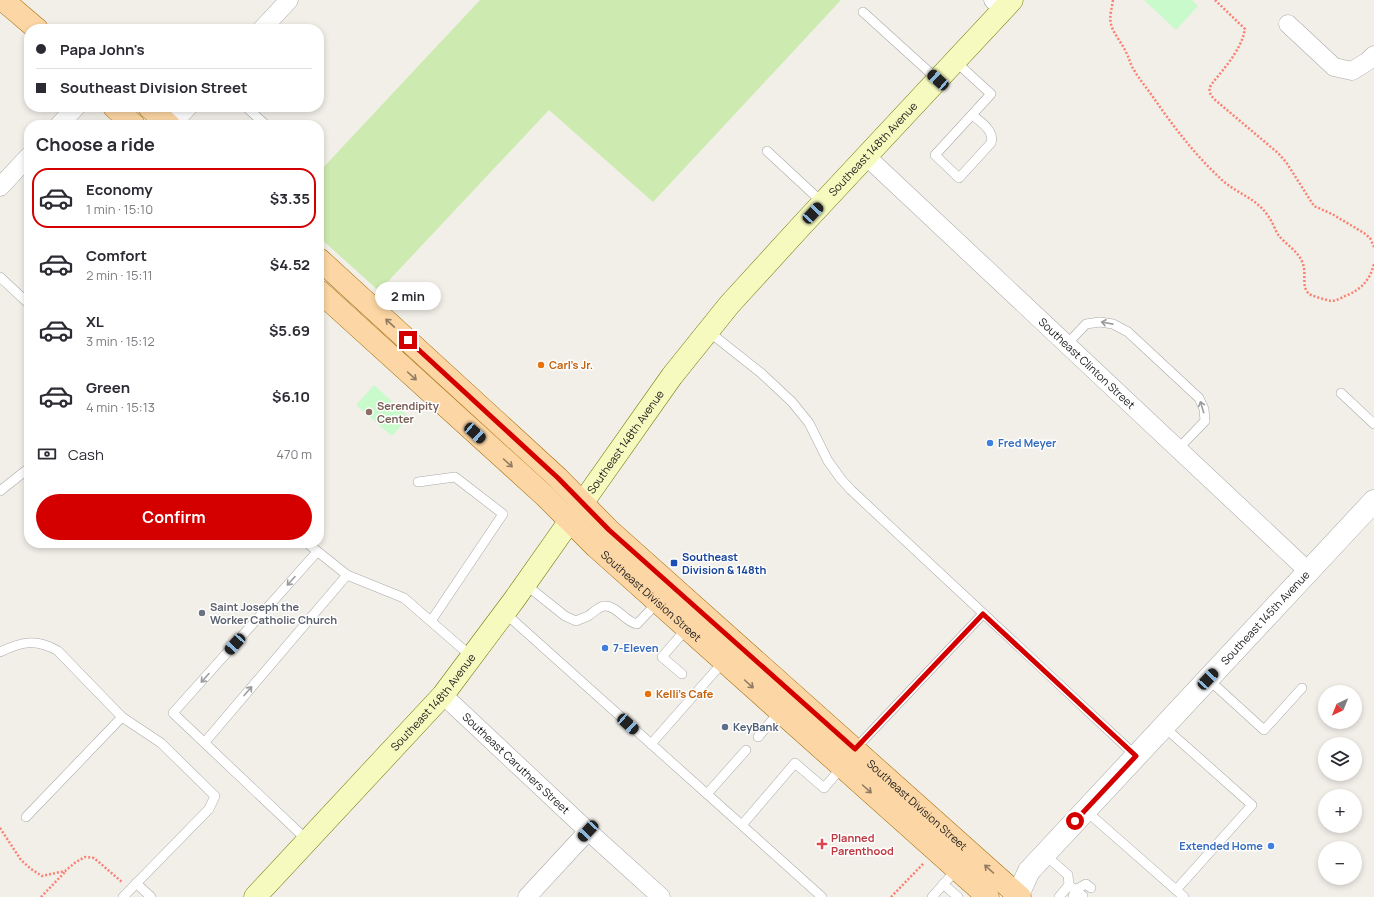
<!DOCTYPE html>
<html lang="en">
<head>
<meta charset="utf-8">
<style>
  :root { --surface:#fff; --page:#f7f7f7; --text:#2b2b33; --muted:#7c7c81; --line:#e1e1e2; --accent:#d40000 }
  body { margin:0; font-family:Manrope,sans-serif; background:var(--page); color:var(--text); height:100vh; display:flex; flex-direction:column; font-size:15px; white-space:nowrap }
  * { box-sizing:border-box; margin:0 }
  p { font-size:13px; color:var(--muted) }
  .icon { flex:none; width:22px; height:22px; fill:none; stroke:currentColor; stroke-width:2; stroke-linecap:round; stroke-linejoin:round }
  .map { position:relative; flex:1; overflow:hidden }
  .details { position:absolute; left:24px; top:120px; width:300px; height:428px; display:flex; flex-direction:column; background:var(--surface); border-radius:16px; box-shadow:0 2px 6px #0003 }
  .details>* { flex:none }
  .banner { position:absolute; left:24px; top:24px; width:300px; height:88px; border-radius:16px; box-shadow:0 2px 6px #0003; display:grid; align-content:center; height:88px; padding:0 12px; background:var(--surface) }
  .needle { width:26px; rotate:223deg }
  .tools { position:absolute; left:1318px; top:685px; display:grid; gap:8px }
  .tools a { display:grid; place-items:center; width:44px; height:44px; border-radius:50%; background:var(--surface); box-shadow:0 2px 6px #0003; font-size:20px }
  .end { position:absolute; width:18px; height:18px; margin:-9px; border:5px solid #d40000; background:#fff; box-shadow:0 0 0 2px #fff }
  .from { border-radius:50% }
  .bubble { position:absolute; height:28px; border-radius:14px; background:var(--surface); box-shadow:0 2px 6px #0003; font-size:13px; font-weight:700; line-height:28px; text-align:center }
  .car { position:absolute; width:12px; height:24px; margin:-12px -6px; border-radius:5px; box-shadow:0 0 3px 1px #0007; background:linear-gradient(#222 24%,#8ab4d8 0 40%,#222 0 76%,#8ab4d8 0 86%,#222 0) }
  .banner b { display:flex; align-items:center; gap:14px; height:38px; font-size:15px }
  .banner b+b { border-top:1px solid var(--line) }
  .banner i { width:10px; height:10px; background:var(--text) }
  ul { padding:0; list-style:none }
  li { display:flex; align-items:center; gap:12px; height:60px; margin:0 8px 6px; padding:0 4px; border:2px solid transparent; border-radius:16px }
  li div { flex:1 }
  li b { display:block; font-size:15px }
  li em { font-style:normal; font-weight:700 }
  li.on { border-color:var(--accent) }
  li>.icon { width:36px; height:36px; stroke-width:1.5 }
  h2 { padding:0 12px; font-size:18px; line-height:48px }
  .pay { display:flex; align-items:center; gap:10px; height:44px; padding:0 12px; font-size:15px }
  .pay p { margin-inline-start:auto }
  .button { display:flex; gap:8px; margin-top:auto; padding:8px 12px }
  .button a { flex:1; height:46px; border-radius:24px; background:var(--accent); color:#fff; font-size:16px; font-weight:700; line-height:46px; text-align:center }
  .map>svg:first-child { display:block }
</style>
</head>
<body>
<div class="map">
<svg width="1374" height="897" viewBox="0 0 1374 897">
  <rect width="100%" height="100%" fill="#f2efe9"/>
  <polygon fill="#cdebb0" points="480,0 841,0 653,202 549,110 379,291 319,237 319,172"/>
  <g fill="#c8facc">
    <polygon points="1144,0 1192,0 1198,6 1176,30"/>
    <polygon points="374,385 409,417 392,436 356,405"/>
  </g>
  <g fill="none" stroke-linecap="round" stroke-linejoin="round">
    <defs>
      <g id="service">
        <polyline points="863,12 938,80"/>
        <path d="M955 61 991 94 935 155 959 178 991 143C995 131 981 122 972 115"/>
        <polyline points="246,107 266,125"/>
        <polyline points="767,151 823,203"/>
        <polyline points="0,277 29,304"/>
        <polyline points="708,331 761,373 792,402 809,423 828,461 841,479 851,490 1136,756"/>
        <polyline points="1067,344 1086,324 1100,322 1113,324 1128,332 1199,398 1204,409 1205,421 1178,449"/>
        <polyline points="1341,393 1374,424"/>
        <polyline points="418,482 455,477 503,514 431,621"/>
        <polyline points="0,491 29,468"/>
        <polyline points="307,543 347,575 404,598 472,657"/>
        <path d="M525 584 565 616 576 621C580 619 584 618 588 616 593 613 598 607 604 606 617 605 625 622 637 624L658 602"/>
        <polyline points="505,613 707,794"/>
        <path d="M0 652C21 642 36 638 58 651L122 717 161 743 215 796 209 809 123 897"/>
        <polyline points="682,674 662,657 687,628"/>
        <polyline points="1208,679 1264,730 1302,688"/>
        <polyline points="1163,726 1252,805 1176,890"/>
        <polyline points="758,737 780,711"/>
        <polyline points="205,742 347,575"/>
        <polyline points="651,744 724,661"/>
        <polyline points="855,749 983,614"/>
        <polyline points="746,750 707,794 822,897"/>
        <polyline points="1085,810 1184,897"/>
        <polyline points="26,817 122,717"/>
        <polyline points="742,825 795,763 824,788 842,767"/>
        <polyline points="308,841 173,713 317,552"/>
        <polyline points="1044,854 1068,875 1069,885 1075,890 1086,884 1091,888"/>
        <polyline points="136,883 151,897"/>
        <polyline points="943,884 958,897"/>
        <polyline points="932,897 957,869"/>
        <polyline points="1059,897 1069,885"/>
        <polyline points="1073,897 1075,890 1083,896"/>
      </g>
      <g id="minor">
        <polyline points="993,0 1003,10"/>
        <polyline points="1288,24 1334,67 1352,71 1368,61 1374,55"/>
        <polyline points="262,29 289,0"/>
        <polyline points="59,125 76,107"/>
        <polyline points="171,125 188,107"/>
        <path id="s1" d="M866 156 1308 571"/>
        <polyline points="0,187 29,156"/>
        <path id="s2" d="M443 695 588 831 661 897"/>
        <polyline points="527,897 588,831"/>
      </g>
      <g id="tertiary">
        <path id="s3" d="M1017 897 1029 871 1374 501"/>
      </g>
      <g id="secondary">
        <path id="s4" d="M255 897 443 695 514 600 672 376 729 305 803 224 1012 0"/>
      </g>
      <g id="primary">
        <polyline points="3,0 37,29"/>
        <polyline points="114,107 134,125"/>
        <polyline points="149,107 169,125"/>
        <path id="s5" d="M319 259 558 478 609 530 1020 897"/>
        <path id="s6" d="M319 291 545 496 596 547 988 897"/>
      </g>
    </defs>
    <use href="#service" stroke="#a9a9a9" stroke-width="10"/>
    <use href="#minor" stroke="#a9a9a9" stroke-width="19"/>
    <use href="#tertiary" stroke="#a9a9a9" stroke-width="23"/>
    <use href="#secondary" stroke="#707d05" stroke-width="23"/>
    <use href="#primary" stroke="#a06b00" stroke-width="23"/>
    <g stroke="#fa8072" stroke-width="2.5" stroke-dasharray="2 2" stroke-linecap="butt">
      <path d="M1113 0C1112 8 1109 16 1111 24 1113 33 1121 42 1125 50 1129 57 1130 64 1134 70 1139 79 1147 88 1153 97 1173 126 1195 155 1221 179 1235 193 1257 198 1268 216 1273 222 1275 231 1280 237 1288 246 1299 252 1303 264 1307 275 1300 289 1311 295 1316 297 1326 300 1331 301 1336 301 1341 298 1345 296 1361 290 1370 280 1374 264"/>
      <path d="M1215 0 1245 29C1241 51 1224 68 1211 85 1208 91 1210 94 1214 99L1278 153 1286 162 1314 206 1332 214 1364 233 1370 238 1374 247"/>
      <polyline points="0,828 21,860 31,869 42,876 65,871 76,862 85,857 94,858 122,882"/>
      <polyline points="41,897 65,872"/>
      <polyline points="891,897 924,863"/>
    </g>
    <use href="#service" stroke="#fff" stroke-width="9"/>
    <use href="#minor" stroke="#fff" stroke-width="18"/>
    <use href="#tertiary" stroke="#fff" stroke-width="22"/>
    <use href="#secondary" stroke="#f7fabf" stroke-width="22"/>
    <use href="#primary" stroke="#fcd6a4" stroke-width="22"/>
  </g>
  <defs><path id="oneway-shaft" d="M-6 0H5M1.5-3L5.5 0L1.5 3" fill="none" stroke-width="1.6" stroke-linecap="round" stroke-linejoin="round"/></defs>
  <g stroke="#8f7c63">
    <use href="#oneway-shaft" transform="translate(390 323) rotate(-137)"/>
    <use href="#oneway-shaft" transform="translate(412 376) rotate(42)"/>
    <use href="#oneway-shaft" transform="translate(508 463) rotate(42)"/>
    <use href="#oneway-shaft" transform="translate(749 684) rotate(42)"/>
    <use href="#oneway-shaft" transform="translate(867 789) rotate(42)"/>
    <use href="#oneway-shaft" transform="translate(989 869) rotate(-138)"/>
  </g>
  <g stroke="#9c9c9c">
    <use href="#oneway-shaft" transform="translate(1107 323) rotate(-169)"/>
    <use href="#oneway-shaft" transform="translate(1202 407) rotate(-107)"/>
    <use href="#oneway-shaft" transform="translate(291 581) rotate(132)"/>
    <use href="#oneway-shaft" transform="translate(205 678) rotate(132)"/>
    <use href="#oneway-shaft" transform="translate(248 691) rotate(-49)"/>
  </g>
  <g fill="none" stroke-linecap="round" stroke-linejoin="round">
    <polyline stroke="#d40000" stroke-width="5" points="408,340 558,478 609,530 855,749 983,614 1136,756 1075,821"/>
  </g>
  <g fill="#e8710a" stroke="#fff" stroke-width="1.5">
    <circle cx="541" cy="365" r="4"/>
    <circle cx="648" cy="694" r="4"/>
  </g>
  <circle fill="#8d6e63" stroke="#fff" stroke-width="1.5" cx="369" cy="412" r="4"/>
  <g fill="#3f7fe0" stroke="#fff" stroke-width="1.5">
    <circle cx="990" cy="443" r="4"/>
    <circle cx="605" cy="648" r="4"/>
    <circle cx="1271" cy="846" r="4"/>
  </g>
  <rect fill="#1a4fb4" stroke="#fff" stroke-width="1.5" x="670" y="559" width="8" height="8" rx="2"/>
  <circle fill="#6b7280" stroke="#fff" stroke-width="1.5" cx="202" cy="613" r="4"/>
  <circle fill="#5c6f8a" stroke="#fff" stroke-width="1.5" cx="725" cy="727" r="4"/>
  <path fill="#e0444e" stroke="#fff" stroke-width="1.5" d="M820 838h4v4h4v4h-4v4h-4v-4h-4v-4h4z"/>
  <g text-anchor="middle" stroke-width="3" stroke-linejoin="round" paint-order="stroke">
    <g font-size="11" fill="#222" stroke="#fff">
      <text dy="4" stroke="none"><textPath href="#s4" startOffset="972">Southeast 148th Avenue</textPath></text>
      <text dy="4" stroke="none"><textPath href="#s1" startOffset="303">Southeast Clinton Street</textPath></text>
      <text dy="4" stroke="none"><textPath href="#s4" startOffset="588">Southeast 148th Avenue</textPath></text>
      <text dy="4" stroke="none"><textPath href="#s6" startOffset="451">Southeast Division Street</textPath></text>
      <text dy="4" stroke="none"><textPath href="#s3" startOffset="375">Southeast 145th Avenue</textPath></text>
      <text dy="4" stroke="none"><textPath href="#s4" startOffset="264">Southeast 148th Avenue</textPath></text>
      <text dy="4" stroke="none"><textPath href="#s2" startOffset="100">Southeast Caruthers Street</textPath></text>
      <text dy="4" stroke="none"><textPath href="#s5" startOffset="810">Southeast Division Street</textPath></text>
    </g>
    <g font-size="11" font-weight="bold" fill="#c56008" stroke="#fff" text-anchor="start">
      <text x="549" y="369">Carl's Jr.</text>
      <text x="656" y="698">Kelli's Cafe</text>
    </g>
    <g font-size="11" font-weight="bold" fill="#785e54" stroke="#fff" text-anchor="start">
      <text x="377" y="410">Serendipity<tspan x="377" dy="13">Center</tspan></text>
    </g>
    <g font-size="11" font-weight="bold" fill="#366cbe" stroke="#fff" text-anchor="start">
      <text x="998" y="447">Fred Meyer</text>
      <text x="613" y="652">7-Eleven</text>
      <text x="1263" y="850" text-anchor="end">Extended Home</text>
    </g>
    <g font-size="11" font-weight="bold" fill="#164399" stroke="#fff" text-anchor="start">
      <text x="682" y="561">Southeast<tspan x="682" dy="13">Division &amp; 148th</tspan></text>
    </g>
    <g font-size="11" font-weight="bold" fill="#5b616d" stroke="#fff" text-anchor="start">
      <text x="210" y="611">Saint Joseph the<tspan x="210" dy="13">Worker Catholic Church</tspan></text>
    </g>
    <g font-size="11" font-weight="bold" fill="#4e5e75" stroke="#fff" text-anchor="start">
      <text x="733" y="731">KeyBank</text>
    </g>
    <g font-size="11" font-weight="bold" fill="#be3a42" stroke="#fff" text-anchor="start">
      <text x="831" y="842">Planned<tspan x="831" dy="13">Parenthood</tspan></text>
    </g>
  </g>
</svg>
<div class="tools">
<a><svg class="needle" viewBox="-14 -14 28 28"><path d="M0-13l5 13h-10z" fill="#e53935"/><path d="M0 13l5-13h-10z" fill="#7c7c81"/></svg></a>
<a><svg class="icon" aria-label="layers" viewBox="0 0 24 24"><path d="M12 4l9 5-9 5-9-5zM3 14l9 5 9-5"/></svg></a>
<a>+</a>
<a>−</a>
</div>
<i class="end from" style="left:1075px;top:821px"></i>
<i class="end" style="left:408px;top:340px"></i>
<div class="bubble" style="left:375px;top:282px;width:66px">2 min</div>
<i class="car" style="left:938px;top:80px;rotate:312deg"></i>
<i class="car" style="left:813px;top:213px;rotate:43deg"></i>
<i class="car" style="left:475px;top:433px;rotate:132deg"></i>
<i class="car" style="left:235px;top:644px;rotate:222deg"></i>
<i class="car" style="left:1208px;top:679px;rotate:43deg"></i>
<i class="car" style="left:628px;top:724px;rotate:132deg"></i>
<i class="car" style="left:588px;top:831px;rotate:223deg"></i>
<div class="banner">
<b><i class="from"></i>Papa John's</b>
<b><i></i>Southeast Division Street</b>
</div>
<section class="details">
<h2>Choose a ride</h2>
<ul>
<li class="on"><svg class="icon" aria-label="car" viewBox="0 0 24 24"><path d="M5 17H2v-5l4-1 3-4h7l3 4 3 1v5h-3M9 17h6M6 11h13"/><circle cx="7" cy="17" r="2"/><circle cx="17" cy="17" r="2"/></svg><div><b>Economy</b><p>1 min · 15:10</p></div><em>$3.35</em></li>
<li><svg class="icon" aria-label="car" viewBox="0 0 24 24"><path d="M5 17H2v-5l4-1 3-4h7l3 4 3 1v5h-3M9 17h6M6 11h13"/><circle cx="7" cy="17" r="2"/><circle cx="17" cy="17" r="2"/></svg><div><b>Comfort</b><p>2 min · 15:11</p></div><em>$4.52</em></li>
<li><svg class="icon" aria-label="car" viewBox="0 0 24 24"><path d="M5 17H2v-5l4-1 3-4h7l3 4 3 1v5h-3M9 17h6M6 11h13"/><circle cx="7" cy="17" r="2"/><circle cx="17" cy="17" r="2"/></svg><div><b>XL</b><p>3 min · 15:12</p></div><em>$5.69</em></li>
<li><svg class="icon" aria-label="car" viewBox="0 0 24 24"><path d="M5 17H2v-5l4-1 3-4h7l3 4 3 1v5h-3M9 17h6M6 11h13"/><circle cx="7" cy="17" r="2"/><circle cx="17" cy="17" r="2"/></svg><div><b>Green</b><p>4 min · 15:13</p></div><em>$6.10</em></li>
</ul>
<div class="pay"><svg class="icon" aria-label="cash" viewBox="0 0 24 24"><path d="M3 7h18v10H3z"/><circle cx="12" cy="12" r="2"/></svg>Cash<p>470 m</p></div>
<div class="button"><a>Confirm</a></div>
</section>
</div>
</body>
</html>
